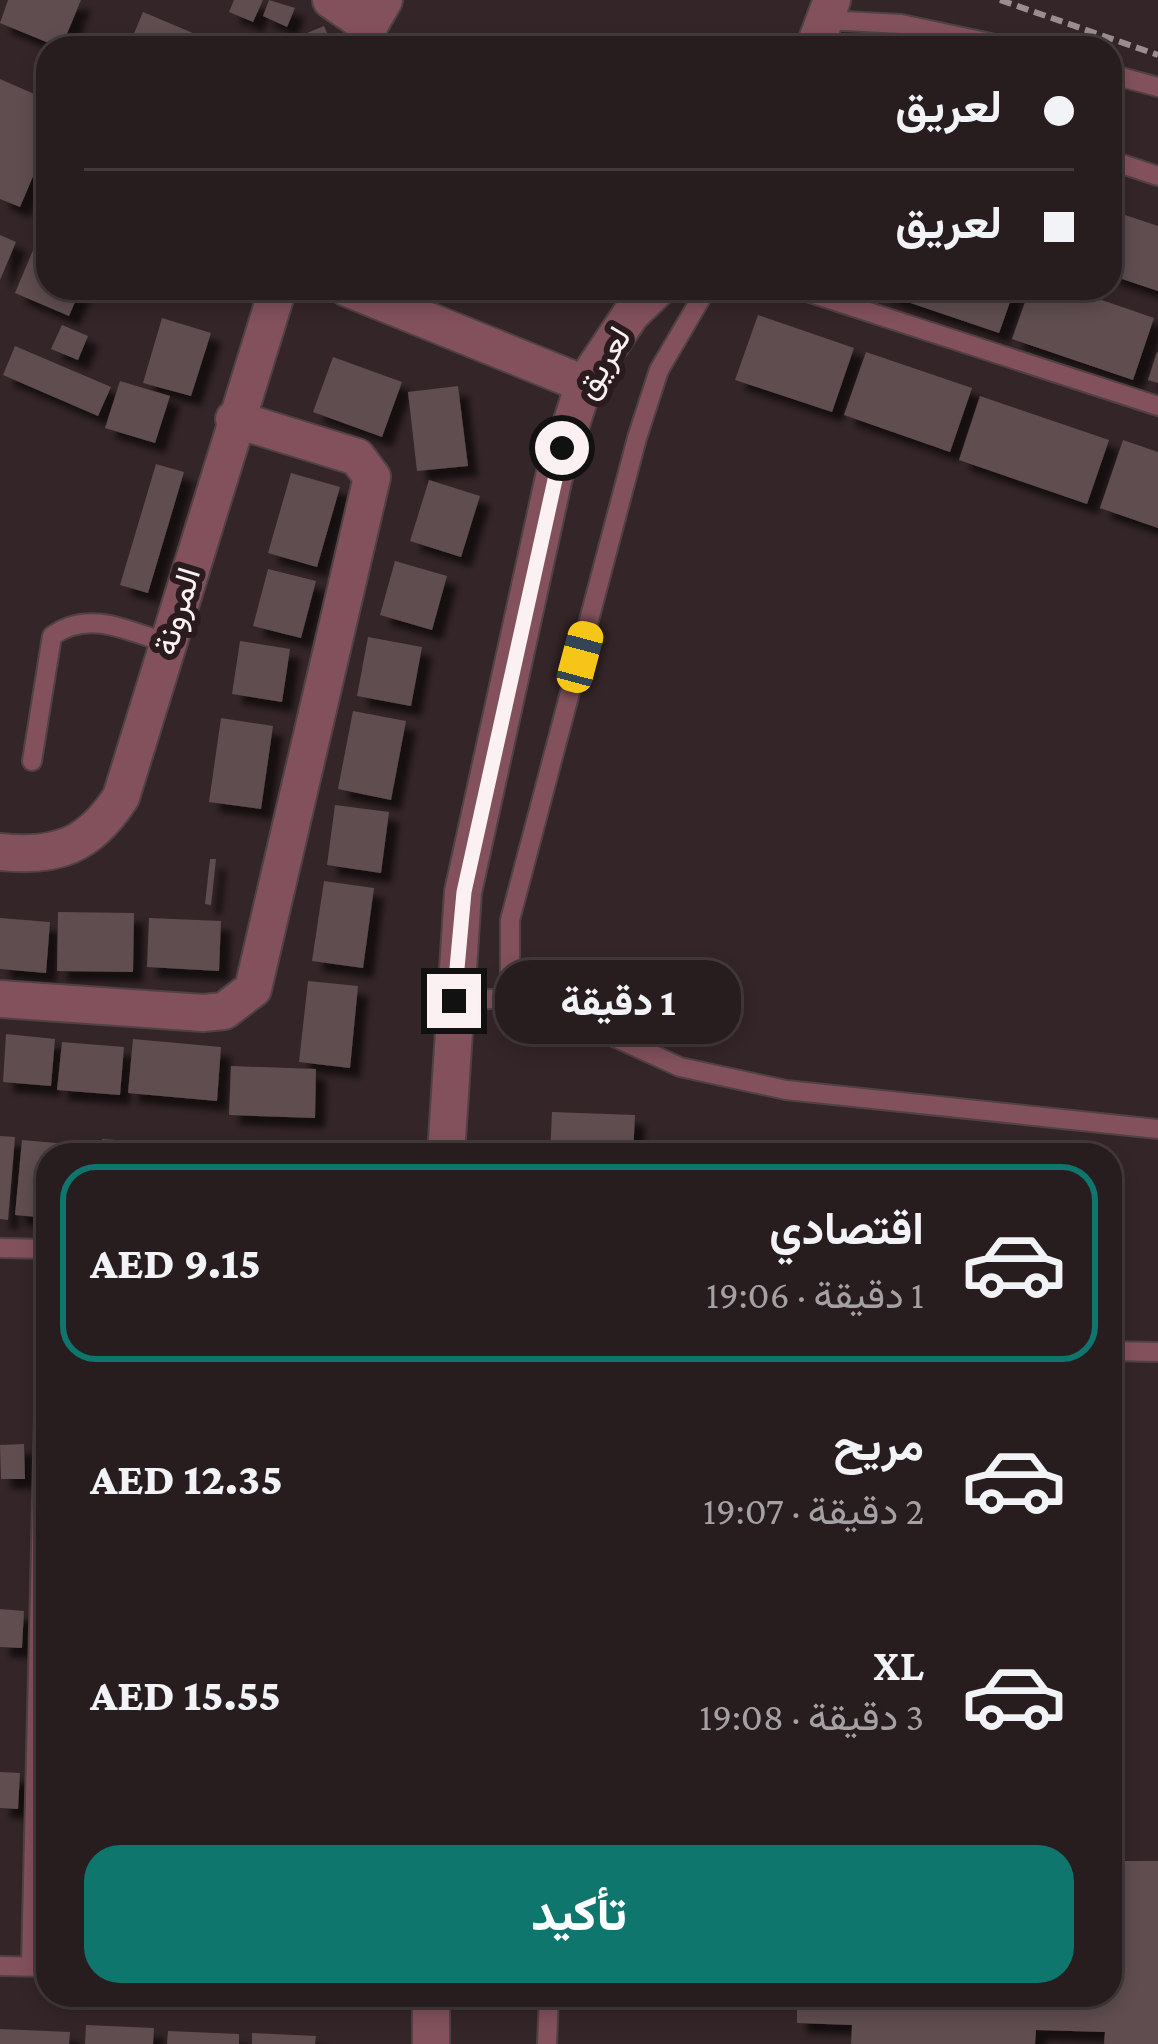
<!DOCTYPE html>
<html lang="ar">
<head>
<meta charset="utf-8">
<style>
  :root { --surface:#271c1e; --page:#33292b; --text:#f1f3f6; --muted:#a4a1a4; --line:#433a3c; --accent:#0f766e }
  body { margin:0; font-family:"Crimson Pro",Vazirmatn,serif; background:var(--page); color:var(--text); direction:rtl; height:100vh; display:flex; flex-direction:column; font-size:45px; white-space:nowrap }
  * { box-sizing:border-box; margin:0 }
  p { font-size:39px; color:var(--muted) }
  .icon { flex:none; width:66px; height:66px; fill:none; stroke:currentColor; stroke-width:2; stroke-linecap:round; stroke-linejoin:round }
  .map { position:relative; flex:1; overflow:hidden; direction:ltr }
  .side { position:absolute; left:36px; top:1143px; width:1086px; height:864px; display:flex; flex-direction:column; background:var(--surface); border-radius:36px; box-shadow:0 6px 18px #0003,0 0 0 3px var(--line); direction:rtl }
  .side>* { flex:none }
  .hud { position:absolute; left:36px; top:36px; width:1086px; height:264px; border-radius:36px; box-shadow:0 6px 18px #0003,0 0 0 3px var(--line); direction:rtl; display:grid; align-content:center; height:264px; padding:0 48px; background:var(--surface) }
  .end { position:absolute; width:54px; height:54px; margin:-27px; border:15px solid #fbf0f2; background:#111; box-shadow:0 0 0 6px #111 }
  .from { border-radius:50% }
  .bubble { position:absolute; height:84px; border-radius:36px; background:var(--surface); box-shadow:0 6px 18px #0003,0 0 0 3px var(--line); font-size:39px; font-weight:800; line-height:84px; text-align:center; direction:rtl }
  .car { position:absolute; width:36px; height:72px; margin:-36px -18px; border-radius:15px; box-shadow:0 0 9px 3px #0007; background:linear-gradient(#f5c518 24%,#345 0 40%,#f5c518 0 76%,#345 0 86%,#f5c518 0) }
  .hud b { display:flex; align-items:center; gap:42px; height:114px; font-size:45px }
  .hud b+b { border-top:3px solid var(--line) }
  .hud i { width:30px; height:30px; background:var(--text) }
  ul { padding:21px 0 0; list-style:none }
  li { display:flex; align-items:center; gap:36px; height:198px; margin:0 24px 18px; padding:0 24px; border:6px solid transparent; border-radius:36px }
  li div { flex:1 }
  li b { display:block; font-size:45px }
  li em { font-style:normal; font-weight:800 }
  li.on { border-color:var(--accent) }
  li>.icon { width:108px; height:108px; stroke-width:1.5 }
  .cta { display:flex; gap:24px; margin-top:auto; padding:24px 48px }
  .cta a { flex:1; height:138px; border-radius:36px; background:var(--accent); color:#fff; font-size:48px; font-weight:800; line-height:138px; text-align:center }
  .map>svg:first-child { display:block }
</style>
</head>
<body>
<div class="map">
<svg width="1158" height="2044" viewBox="0 0 1158 2044">
  <defs>
    <filter id="shadow"><feDropShadow dx="10" dy="10" stdDeviation="3" flood-color="#0009"/></filter>
  </defs>
  <rect width="100%" height="100%" fill="#342528"/>
  <g fill="#5e4d50" filter="url(#shadow)">
    <polygon points="8,0 81,0 61,48 0,23"/>
    <polygon points="234,0 263,0 253,22 229,12"/>
    <polygon points="269,0 295,8 287,27 263,16"/>
    <polygon points="143,12 207,39 204,48 128,48"/>
    <polygon points="324,26 333,46 300,48 295,38"/>
    <polygon points="223,35 252,48 217,48"/>
    <polygon points="0,79 48,100 48,141 20,207 0,199"/>
    <polygon points="48,204 48,234 38,230"/>
    <polygon points="1110,210 1158,226 1158,291 1110,275"/>
    <polygon points="0,235 16,242 0,280"/>
    <polygon points="37,241 48,246 48,288 81,288 69,316 15,293"/>
    <polygon points="880,288 1015,288 999,333 878,292"/>
    <polygon points="1030,288 1067,288 1154,318 1133,380 1012,339"/>
    <polygon points="758,315 854,348 832,412 735,380"/>
    <polygon points="162,318 211,333 191,396 143,383"/>
    <polygon points="62,325 88,336 78,360 51,349"/>
    <polygon points="15,346 111,387 98,416 3,375"/>
    <polygon points="866,352 972,388 950,452 844,415"/>
    <polygon points="1157,352 1158,353 1158,383 1148,380"/>
    <polygon points="333,357 402,382 382,437 313,412"/>
    <polygon points="120,381 170,396 155,443 105,428"/>
    <polygon points="458,386 468,466 417,471 408,392"/>
    <polygon points="980,396 1109,440 1087,504 959,460"/>
    <polygon points="1123,440 1158,452 1158,528 1100,508"/>
    <polygon points="156,464 184,472 148,593 120,585"/>
    <polygon points="291,473 340,487 317,567 268,553"/>
    <polygon points="429,480 480,496 461,557 410,541"/>
    <polygon points="395,561 447,576 432,630 380,615"/>
    <polygon points="268,569 316,581 301,638 253,626"/>
    <polygon points="368,637 422,647 411,706 357,696"/>
    <polygon points="240,641 290,649 282,702 232,694"/>
    <polygon points="353,711 406,721 391,800 338,789"/>
    <polygon points="221,718 273,726 261,809 209,802"/>
    <polygon points="335,805 389,812 381,873 327,865"/>
    <polygon points="210,859 216,859 211,905 205,904"/>
    <polygon points="324,881 374,888 363,968 312,961"/>
    <polygon points="58,912 134,913 133,972 57,971"/>
    <polygon points="0,918 50,922 46,973 0,969"/>
    <polygon points="149,918 221,921 219,971 147,967"/>
    <polygon points="308,981 358,986 350,1068 299,1062"/>
    <polygon points="6,1034 55,1039 51,1086 3,1082"/>
    <polygon points="133,1039 221,1047 217,1101 128,1093"/>
    <polygon points="62,1042 124,1047 120,1095 57,1090"/>
    <polygon points="231,1066 316,1069 315,1118 229,1115"/>
    <polygon points="552,1112 635,1115 633,1155 550,1155"/>
    <polygon points="0,1136 15,1137 8,1220 0,1219"/>
    <polygon points="102,1139 172,1144 171,1155 101,1155"/>
    <polygon points="22,1140 90,1146 89,1155 48,1155 48,1218 15,1215"/>
    <polygon points="183,1143 248,1148 248,1155 182,1155"/>
    <polygon points="275,1146 348,1152 348,1155 274,1155"/>
    <polygon points="24,1444 25,1479 1,1479 0,1445"/>
    <polygon points="0,1609 24,1611 22,1648 0,1647"/>
    <polygon points="0,1772 20,1773 18,1809 0,1808"/>
    <polygon points="1110,1861 1158,1861 1158,2044 1104,2044 1105,2032 1036,2030 1035,2044 851,2044 852,2025 797,2023 797,1995 1110,1995"/>
    <polygon points="86,2025 154,2028 153,2044 85,2044"/>
    <polygon points="0,2029 70,2032 69,2044 0,2044"/>
    <polygon points="168,2031 239,2034 239,2044 167,2044"/>
    <polygon points="252,2033 316,2036 315,2044 252,2044"/>
  </g>
  <g fill="none" stroke-linecap="round" stroke-linejoin="round">
    <defs>
      <g id="lane">
        <polyline points="826,20 901,24 1014,48"/>
        <polyline points="1110,74 1158,87"/>
        <polyline points="1110,160 1158,176"/>
        <polyline points="795,288 1158,406"/>
        <path d="M32 761 52 636C88 609 128 631 167 643"/>
        <polyline points="510,998 510,920 637,438 659,370 707,288"/>
        <polyline points="454,1001 510,998 548,1007 680,1067 786,1090 1158,1129"/>
        <polyline points="0,1248 48,1249"/>
        <polyline points="1110,1351 1158,1352"/>
        <polyline points="0,1966 48,1967"/>
        <polyline points="31,1966 48,1250"/>
        <polyline points="547,2044 549,1995"/>
      </g>
      <g id="street">
        <polyline points="331,0 369,26"/>
        <polyline points="367,48 369,26 384,0"/>
        <polyline points="814,48 832,0"/>
        <polyline points="347,288 584,384"/>
        <path d="M0 852C58 858 90 845 121 797L278 288"/>
        <polyline points="0,999 203,1013 224,1011 253,989 372,477 357,457 234,419"/>
        <polyline points="446,1155 463,892 554,477 584,384 631,314 658,288"/>
        <polyline points="431,2044 431,1995"/>
      </g>
    </defs>
    <use href="#lane" stroke="#504144" stroke-width="22"/>
    <use href="#street" stroke="#504144" stroke-width="40"/>
    <polyline stroke="#9b8e91" stroke-width="6" stroke-dasharray="12 6" stroke-linecap="butt" points="1000,0 1158,55"/>
    <use href="#lane" stroke="#82515c" stroke-width="18"/>
    <use href="#street" stroke="#82515c" stroke-width="36"/>
  </g>
  <g fill="none" stroke-linecap="round" stroke-linejoin="round">
    <polyline stroke="#fbf0f2" stroke-width="15" points="454,1001 464,892 562,448"/>
  </g>
  <g text-anchor="middle" stroke-width="12" stroke-linejoin="round" paint-order="stroke">
    <g font-size="33" fill="#fbf0f2" stroke="#2a1b1e">
      <text transform="translate(602 362) rotate(-59)" y="12">لعريق</text>
      <text transform="translate(176 611) rotate(-73)" y="12">المرونة</text>
    </g>
  </g>
</svg>
<i class="end from" style="left:562px;top:448px"></i>
<i class="end" style="left:454px;top:1001px"></i>
<div class="bubble" style="left:495px;top:960px;width:246px">1 دقيقة</div>
<i class="car" style="left:580px;top:657px;rotate:15deg"></i>
<div class="hud">
<b><i class="from"></i>لعريق</b>
<b><i></i>لعريق</b>
</div>
<section class="side">
<ul>
<li class="on"><svg class="icon" aria-label="car" viewBox="0 0 24 24"><path d="M5 17H2v-5l4-1 3-4h7l3 4 3 1v5h-3M9 17h6M6 11h13"/><circle cx="7" cy="17" r="2"/><circle cx="17" cy="17" r="2"/></svg><div><b>اقتصادي</b><p>1 دقيقة · 19:06</p></div><em>AED 9.15</em></li>
<li><svg class="icon" aria-label="car" viewBox="0 0 24 24"><path d="M5 17H2v-5l4-1 3-4h7l3 4 3 1v5h-3M9 17h6M6 11h13"/><circle cx="7" cy="17" r="2"/><circle cx="17" cy="17" r="2"/></svg><div><b>مريح</b><p>2 دقيقة · 19:07</p></div><em>AED 12.35</em></li>
<li><svg class="icon" aria-label="car" viewBox="0 0 24 24"><path d="M5 17H2v-5l4-1 3-4h7l3 4 3 1v5h-3M9 17h6M6 11h13"/><circle cx="7" cy="17" r="2"/><circle cx="17" cy="17" r="2"/></svg><div><b>XL</b><p>3 دقيقة · 19:08</p></div><em>AED 15.55</em></li>
</ul>
<div class="cta"><a>تأكيد</a></div>
</section>
</div>
</body>
</html>
